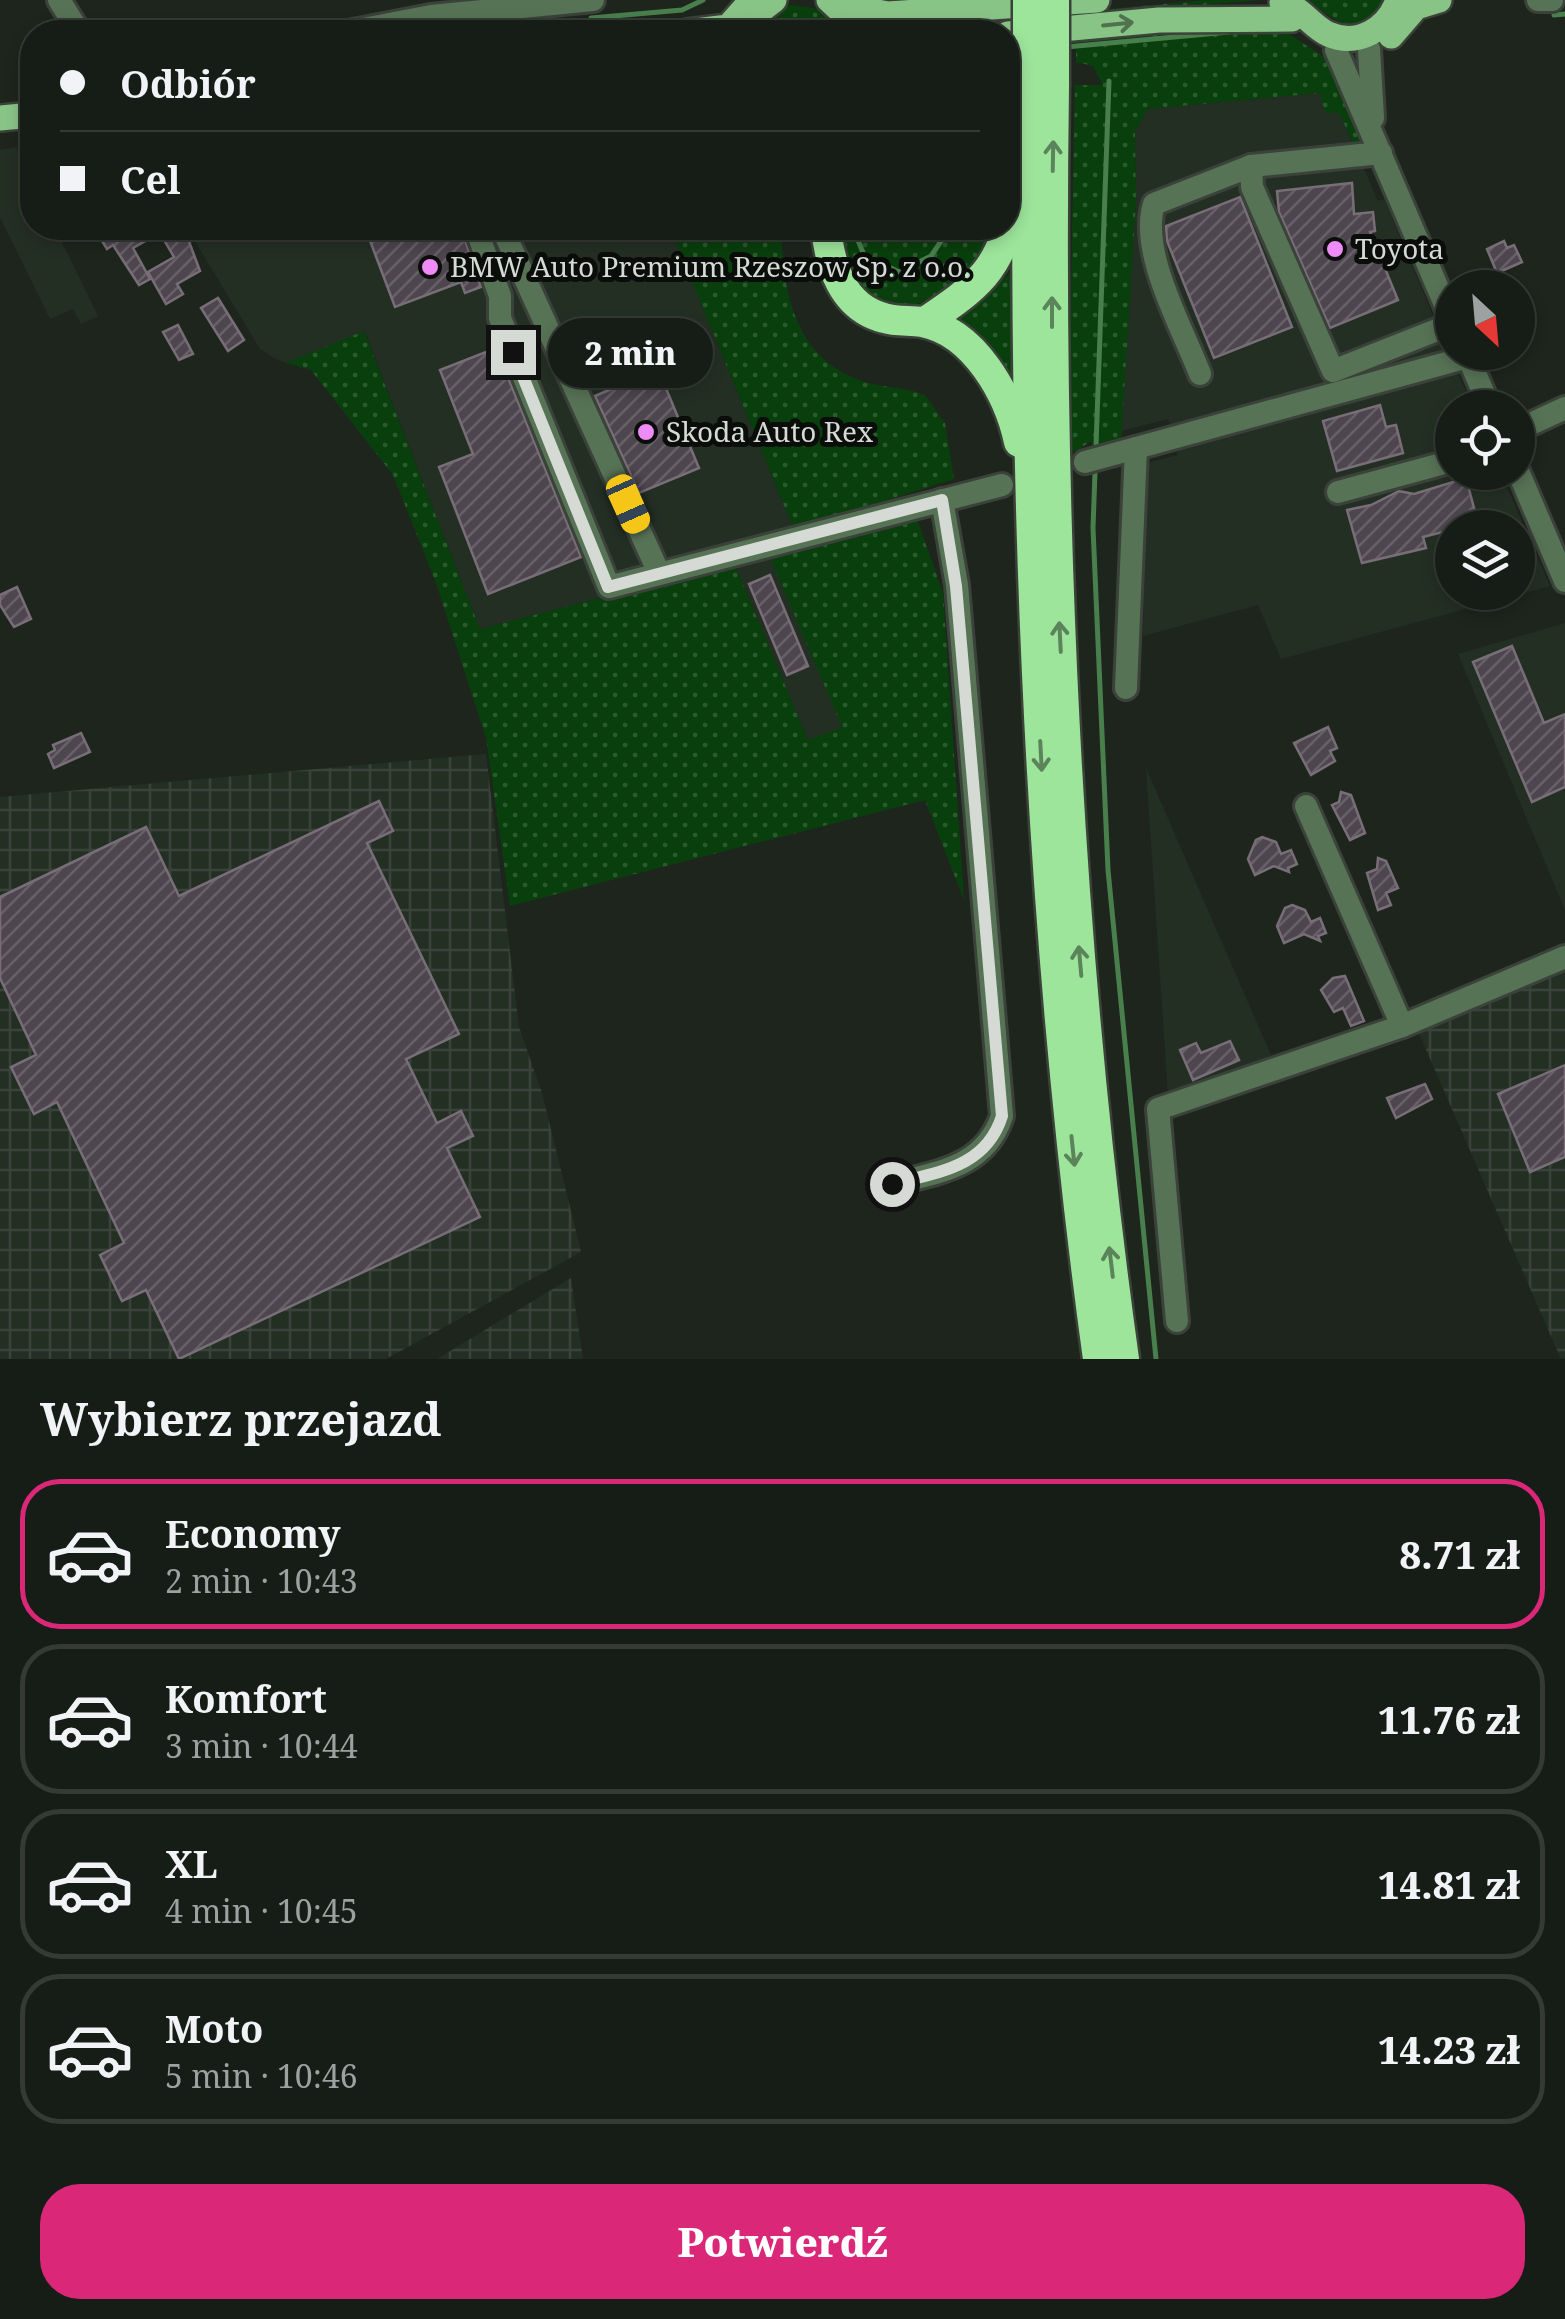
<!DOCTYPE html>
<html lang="pl">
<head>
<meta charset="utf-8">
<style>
  :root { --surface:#161c16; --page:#1f251f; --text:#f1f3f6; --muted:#9ea1a1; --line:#353a35; --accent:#db2777 }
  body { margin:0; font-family:"Noto Serif",serif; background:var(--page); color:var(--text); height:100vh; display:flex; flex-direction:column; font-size:38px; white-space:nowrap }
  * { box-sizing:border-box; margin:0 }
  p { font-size:32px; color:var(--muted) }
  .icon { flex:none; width:55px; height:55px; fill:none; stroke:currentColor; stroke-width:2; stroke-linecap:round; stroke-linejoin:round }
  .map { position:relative; height:1359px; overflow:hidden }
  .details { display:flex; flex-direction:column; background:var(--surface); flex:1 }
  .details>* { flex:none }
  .top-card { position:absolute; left:20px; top:20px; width:1000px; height:220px; border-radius:40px; box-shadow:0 5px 15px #0003,0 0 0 2px var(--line); display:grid; align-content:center; height:220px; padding:0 40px; background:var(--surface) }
  .needle { width:65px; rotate:154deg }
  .fabs { position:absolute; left:1435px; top:270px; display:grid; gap:20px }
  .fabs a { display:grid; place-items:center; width:100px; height:100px; border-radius:50%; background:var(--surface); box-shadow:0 5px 15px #0003,0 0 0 2px var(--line); font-size:50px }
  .end { position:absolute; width:45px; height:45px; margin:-22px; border:12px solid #d5dad5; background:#111; box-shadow:0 0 0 5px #111 }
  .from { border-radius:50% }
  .bubble { position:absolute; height:70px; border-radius:35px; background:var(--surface); box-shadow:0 5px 15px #0003,0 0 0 2px var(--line); font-size:32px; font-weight:800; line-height:70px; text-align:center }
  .car { position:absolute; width:30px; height:60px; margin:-30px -15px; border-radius:12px; box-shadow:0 0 8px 2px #0007; background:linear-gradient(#f5c518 24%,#345 0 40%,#f5c518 0 76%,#345 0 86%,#f5c518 0) }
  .top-card b { display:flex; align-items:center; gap:35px; height:95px; font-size:38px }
  .top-card b+b { border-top:2px solid var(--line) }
  .top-card i { width:25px; height:25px; background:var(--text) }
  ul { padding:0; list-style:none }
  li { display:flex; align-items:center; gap:30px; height:150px; margin:0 20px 15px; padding:0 20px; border:5px solid var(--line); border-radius:40px }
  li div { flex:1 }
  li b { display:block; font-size:38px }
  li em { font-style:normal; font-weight:800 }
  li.current { border-color:var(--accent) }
  li>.icon { width:90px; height:90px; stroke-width:1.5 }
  h2 { padding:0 40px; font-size:45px; line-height:120px }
  .primary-button { display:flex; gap:20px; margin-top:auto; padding:20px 40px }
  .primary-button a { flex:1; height:115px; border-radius:40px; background:var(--accent); color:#fff; font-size:40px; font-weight:800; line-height:115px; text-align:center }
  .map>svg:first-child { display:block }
</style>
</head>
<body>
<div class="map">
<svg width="1565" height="1359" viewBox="0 0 1565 1359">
  <defs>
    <pattern id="industrial-grid" width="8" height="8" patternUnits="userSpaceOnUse" patternTransform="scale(2.5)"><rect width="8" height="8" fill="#242f24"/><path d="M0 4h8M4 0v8" fill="none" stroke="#394339"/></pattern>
    <pattern id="grass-dots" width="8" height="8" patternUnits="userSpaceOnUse" patternTransform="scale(2.5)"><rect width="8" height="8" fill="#093f0d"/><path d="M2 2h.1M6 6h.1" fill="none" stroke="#2c5a2f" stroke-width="1.8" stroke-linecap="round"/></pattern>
    <pattern id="building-hatch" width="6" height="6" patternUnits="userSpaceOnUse" patternTransform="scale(2.5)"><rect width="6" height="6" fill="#4e464f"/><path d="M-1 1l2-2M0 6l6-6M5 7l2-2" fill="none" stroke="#676067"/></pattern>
  </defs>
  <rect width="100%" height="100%" fill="#1e251d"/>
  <g fill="#242f24" fill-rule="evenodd">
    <polygon points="1320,93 1339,112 1378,201 1384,199 1450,356 1172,430 1168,419 1121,431 1136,202 1135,132 1148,109"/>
    <polygon points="16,147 32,181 32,228 55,228 98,316 81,324 73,309 50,319 0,217 0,150"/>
    <polygon points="187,228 670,228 794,530 842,728 808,740 734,563 480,629 365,332 286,363 274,358 260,349"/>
    <path d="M1456 369 1473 407 1452 408V472L1501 473 1550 586 1281 659 1258 605 1143 636 1147 463 1178 455 1176 444ZM1452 528H1518V592H1452Z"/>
    <polygon points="1565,623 1565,910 1458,654"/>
    <polygon points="1146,768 1274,1062 1168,1095"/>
  </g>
  <g fill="url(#industrial-grid)">
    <polygon points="486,754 519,1027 542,1093 581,1252 386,1359 0,1359 0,797"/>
    <polygon points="1565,966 1565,1359 1561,1359 1418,1031"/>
    <polygon points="571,1278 583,1359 437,1359"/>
  </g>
  <g fill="url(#grass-dots)">
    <polygon points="1207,0 1261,0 872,32 879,30"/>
    <path d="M1307 0H1383C1363 46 1332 18 1307 0Z"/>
    <polygon points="791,5 818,9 847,32 765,32 776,14"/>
    <polygon points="1275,25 1332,62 1365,137 1364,148 1355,147 1339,113 1325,113 1320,93 1148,109 1135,132 1136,202 1121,441 1093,450 1091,441 1075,452 1068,446 1075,85 1103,85 1093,66 1076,62 1076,37"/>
    <path d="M670 228H781C783 288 792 353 856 379 878 388 903 386 925 395L945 423 954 479 794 530Z"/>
    <polygon points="837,228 1001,228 997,243 943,298 903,307 876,301 853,279"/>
    <path d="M1008 275H1012L1013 381C1001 351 976 336 949 321L984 299Z"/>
    <polygon points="364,331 480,629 734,563 808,740 842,727 768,553 916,516 943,593 964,900 925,800 510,906 486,738 436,583 393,475 311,370 286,363"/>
  </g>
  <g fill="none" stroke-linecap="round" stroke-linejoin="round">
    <g stroke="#487f4d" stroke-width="5">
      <polyline points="1554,15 1565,14"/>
      <polyline points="591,18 682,10 703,0"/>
      <polyline points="481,32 501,22"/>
      <polyline points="1066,47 1229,32"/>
      <polyline points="853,228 864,255 899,272 931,256 950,228"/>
      <polyline points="1096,446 1109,81"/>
      <polyline points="1095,472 1093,528 1108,870 1156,1359"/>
    </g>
  </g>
  <g fill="url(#building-hatch)" stroke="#776e77" stroke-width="2.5">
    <polygon points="1352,183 1354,214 1373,212 1375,231 1370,232 1398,300 1330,328 1279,212 1277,191"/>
    <polygon points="1240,197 1292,327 1214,358 1167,241 1166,226"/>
    <polygon points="94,228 184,228 200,271 177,284 183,294 166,304 148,272 174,257 160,233 133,248 150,279 139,285 113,245 107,249"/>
    <polygon points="373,228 461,228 481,287 465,293 461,282 395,307 366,230"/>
    <polygon points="1504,241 1507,248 1514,245 1522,262 1497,273 1487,249"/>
    <polygon points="218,298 244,340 228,351 201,308"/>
    <polygon points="178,325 193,354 179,360 163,332"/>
    <polygon points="496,348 581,557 488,594 439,467 473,454 440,370"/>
    <polygon points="658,369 699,468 639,493 595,396"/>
    <polygon points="1380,405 1386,427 1396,425 1403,453 1337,471 1323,421"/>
    <polygon points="1466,478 1478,523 1423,537 1426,548 1362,563 1347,510 1371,505 1399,491 1414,494"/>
    <polygon points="770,575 808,666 787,675 749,584"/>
    <polygon points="17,587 31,619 14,627 0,605 0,595"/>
    <polygon points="1512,646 1544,723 1565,714 1565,787 1532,802 1473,662"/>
    <polygon points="1328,727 1337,748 1330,751 1335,761 1311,775 1294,743"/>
    <polygon points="81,733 90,752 54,768 48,754 55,750 53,745"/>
    <polygon points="1341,792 1351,795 1365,833 1350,840 1332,805 1339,802"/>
    <polygon points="379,801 393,831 367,843 459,1034 406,1059 437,1123 461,1111 473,1136 447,1148 480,1217 179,1359 146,1290 122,1301 100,1255 124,1243 57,1102 34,1114 11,1067 36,1055 0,978 0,897 146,827 179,896"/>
    <polygon points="1262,837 1276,842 1281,854 1291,850 1297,864 1288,868 1289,872 1274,866 1255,875 1248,859 1256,840"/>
    <polygon points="1378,858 1386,861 1398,888 1386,893 1391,905 1378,910 1367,873 1377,869"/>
    <polygon points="1292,905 1305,910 1311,922 1320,918 1326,933 1318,936 1320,941 1304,934 1284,943 1277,926 1285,908"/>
    <polygon points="1345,976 1364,1021 1351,1026 1343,1008 1334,1012 1321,990 1333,978"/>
    <polygon points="1230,1041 1239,1060 1193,1080 1180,1050 1196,1043 1201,1053"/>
    <polygon points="1565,1065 1565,1157 1530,1172 1498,1094"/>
    <polygon points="1425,1084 1432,1099 1396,1118 1387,1098"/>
  </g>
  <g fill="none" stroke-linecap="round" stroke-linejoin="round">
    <defs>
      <g id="minor">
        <polyline points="59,0 79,32"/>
        <polyline points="1538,0 1552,0"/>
        <polyline points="348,32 431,16 593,0"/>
        <polyline points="570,32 572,32"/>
        <polyline points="1369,49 1373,118"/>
        <polyline points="1336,50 1452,321"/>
        <polyline points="1251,166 1252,187 1333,371 1452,324"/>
        <polyline points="476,228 500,296 500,318 609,587 1002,485"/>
        <polyline points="502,228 659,573"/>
        <polyline points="1466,352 1490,408"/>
        <path d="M1200 374C1182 327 1139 252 1154 204L1251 166 1381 153"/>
        <polyline points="1518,430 1565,408"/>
        <polyline points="1085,462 1468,357"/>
        <polyline points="1518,471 1565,581"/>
        <polyline points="1338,492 1452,461"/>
        <polyline points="1126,688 1136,448"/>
        <polyline points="1306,806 1402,1026 1565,957"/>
        <path d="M892 1184C939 1172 985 1167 1002 1116L957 585 942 500"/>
        <polyline points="1177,1321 1158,1109 1402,1026"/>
      </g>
      <g id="major">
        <polyline points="829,0 845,15 866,24"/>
        <path d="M1282 3C1302 8 1311 26 1328 34 1358 47 1388 29 1398 0"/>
        <polyline points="855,8 888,14 1097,0"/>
        <polyline points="687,32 728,27 752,0"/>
        <polyline points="752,32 761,10 774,0"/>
        <polyline points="1008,34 1159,20 1292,19"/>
        <polyline points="1391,36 1416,7 1439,0"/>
        <polyline points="0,118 32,115"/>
      </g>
      <g id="highway">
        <path d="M1028 85C1023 511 1040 937 1098 1359"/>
        <path d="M1054 85C1048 511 1065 936 1124 1359"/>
        <path d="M826 228C830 266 842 307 884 318 897 322 910 320 922 322 975 332 1009 395 1019 442"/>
        <path d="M925 322C977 287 1001 270 1014 205"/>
      </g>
    </defs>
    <use href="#minor" stroke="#3b423a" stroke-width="28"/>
    <use href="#major" stroke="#3b423a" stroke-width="30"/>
    <use href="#highway" stroke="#3b423a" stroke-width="35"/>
    <use href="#minor" stroke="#577356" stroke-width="22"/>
    <use href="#major" stroke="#89c487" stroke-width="25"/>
    <use href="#highway" stroke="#9de59b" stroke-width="30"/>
    <defs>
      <g id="highway-bridge">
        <polyline points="1028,85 1028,0"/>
        <polyline points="1054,85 1054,0"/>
      </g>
    </defs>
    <use href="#highway-bridge" stroke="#3b423a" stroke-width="35" stroke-linecap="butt"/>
    <use href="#highway-bridge" stroke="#9de59b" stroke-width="30"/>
  </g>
  <defs><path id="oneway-shaft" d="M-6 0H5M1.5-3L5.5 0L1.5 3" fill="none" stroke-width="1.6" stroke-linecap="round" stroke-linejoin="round" transform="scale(2.5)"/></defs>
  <use stroke="#50724f" href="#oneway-shaft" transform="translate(1118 24) rotate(-6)"/>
  <g stroke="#5b845a">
    <use href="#oneway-shaft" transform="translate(1053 156) rotate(-89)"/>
    <use href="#oneway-shaft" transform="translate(1052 312) rotate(-90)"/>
    <use href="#oneway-shaft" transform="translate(1060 637) rotate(-93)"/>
    <use href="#oneway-shaft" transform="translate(1041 756) rotate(87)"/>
    <use href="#oneway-shaft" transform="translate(1080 961) rotate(-95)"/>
    <use href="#oneway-shaft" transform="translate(1073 1151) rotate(84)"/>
    <use href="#oneway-shaft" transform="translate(1111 1262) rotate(-97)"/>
  </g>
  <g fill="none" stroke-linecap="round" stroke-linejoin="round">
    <path stroke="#d5dad5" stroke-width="12" d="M513 352 608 587 942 500 956 586 1002 1116C986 1167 939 1172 892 1184"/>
  </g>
  <g fill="#ee8bf7" stroke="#0a0d0a" stroke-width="4">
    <circle cx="1335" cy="249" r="10"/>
    <circle cx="430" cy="267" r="10"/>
    <circle cx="646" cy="432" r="10"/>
  </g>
  <g text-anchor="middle" stroke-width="10" stroke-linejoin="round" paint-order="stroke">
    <g font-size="28" fill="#d5dad5" stroke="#0a0d0a" text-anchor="start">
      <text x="1355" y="259">Toyota</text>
      <text x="450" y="277">BMW Auto Premium Rzeszow Sp. z o.o.</text>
      <text x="666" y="442">Skoda Auto Rex</text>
    </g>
  </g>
</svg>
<div class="fabs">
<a><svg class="needle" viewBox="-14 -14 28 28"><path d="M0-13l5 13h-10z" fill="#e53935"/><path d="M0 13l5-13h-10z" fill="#9ea1a1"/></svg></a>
<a><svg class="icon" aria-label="locate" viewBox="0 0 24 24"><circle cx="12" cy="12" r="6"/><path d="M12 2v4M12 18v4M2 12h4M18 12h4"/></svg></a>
<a><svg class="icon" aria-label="layers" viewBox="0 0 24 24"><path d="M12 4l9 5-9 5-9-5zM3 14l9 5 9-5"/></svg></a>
</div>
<i class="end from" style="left:892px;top:1184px"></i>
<i class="end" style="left:513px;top:352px"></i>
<div class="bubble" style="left:548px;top:318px;width:165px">2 min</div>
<i class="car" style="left:628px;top:504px;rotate:156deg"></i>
<div class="top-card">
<b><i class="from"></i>Odbiór</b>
<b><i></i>Cel</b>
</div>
</div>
<section class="details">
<h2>Wybierz przejazd</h2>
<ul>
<li class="current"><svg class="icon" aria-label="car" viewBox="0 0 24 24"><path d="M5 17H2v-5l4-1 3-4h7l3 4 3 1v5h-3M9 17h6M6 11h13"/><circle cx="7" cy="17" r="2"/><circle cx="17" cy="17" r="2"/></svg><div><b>Economy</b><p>2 min · 10:43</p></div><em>8.71 zł</em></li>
<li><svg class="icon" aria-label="car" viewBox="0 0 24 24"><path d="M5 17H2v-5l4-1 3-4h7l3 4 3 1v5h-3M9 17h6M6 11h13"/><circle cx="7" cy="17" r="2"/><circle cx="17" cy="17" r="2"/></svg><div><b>Komfort</b><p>3 min · 10:44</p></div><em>11.76 zł</em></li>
<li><svg class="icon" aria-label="car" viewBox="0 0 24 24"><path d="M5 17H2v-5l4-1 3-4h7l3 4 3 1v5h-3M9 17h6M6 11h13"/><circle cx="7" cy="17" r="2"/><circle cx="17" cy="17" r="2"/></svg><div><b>XL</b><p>4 min · 10:45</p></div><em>14.81 zł</em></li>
<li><svg class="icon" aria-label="car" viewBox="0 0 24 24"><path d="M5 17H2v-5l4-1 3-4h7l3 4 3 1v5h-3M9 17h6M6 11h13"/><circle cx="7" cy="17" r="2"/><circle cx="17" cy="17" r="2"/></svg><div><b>Moto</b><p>5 min · 10:46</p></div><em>14.23 zł</em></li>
</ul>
<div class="primary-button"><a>Potwierdź</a></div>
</section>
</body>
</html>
